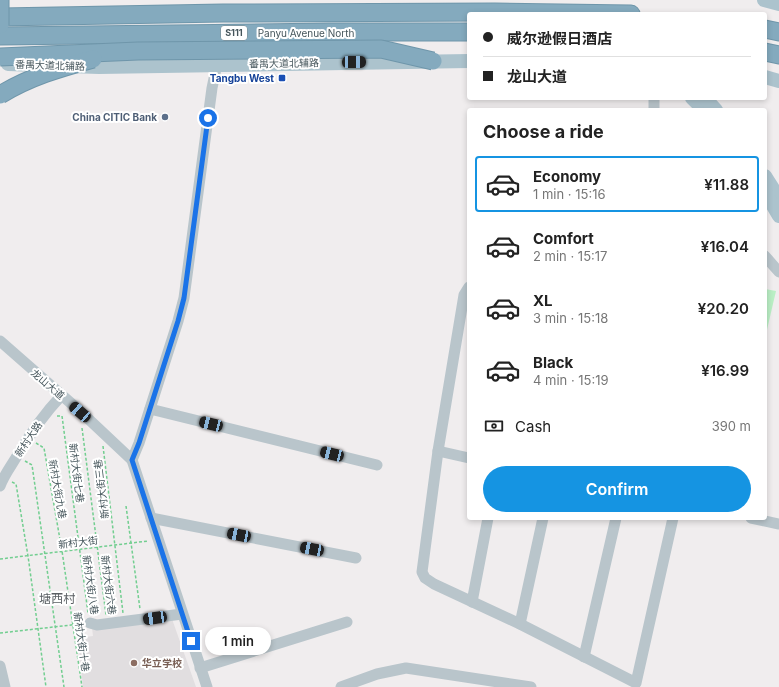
<!DOCTYPE html>
<html lang="en">
<head>
<meta charset="utf-8">
<style>
  :root { --surface:#fff; --page:#f6f6f6; --text:#222; --muted:#767676; --line:#e0e0e0; --accent:#1594e2 }
  body { margin:0; font-family:Inter,"Noto Sans SC",sans-serif; background:var(--page); color:var(--text); height:100vh; display:flex; flex-direction:column; font-size:15px; white-space:nowrap }
  * { box-sizing:border-box; margin:0 }
  p { font-size:13px; color:var(--muted) }
  .icon { flex:none; width:22px; height:22px; fill:none; stroke:currentColor; stroke-width:2; stroke-linecap:round; stroke-linejoin:round }
  .map { position:relative; flex:1; overflow:hidden }
  .side { position:absolute; left:467px; top:108px; width:300px; height:412px; display:flex; flex-direction:column; background:var(--surface); border-radius:4px; box-shadow:0 2px 6px #0003 }
  .side>* { flex:none }
  .banner { position:absolute; left:467px; top:12px; width:300px; height:88px; border-radius:4px; box-shadow:0 2px 6px #0003; display:grid; align-content:center; height:88px; padding:0 16px; background:var(--surface) }
  .end { position:absolute; width:18px; height:18px; margin:-9px; border:5px solid #1a73e8; background:#fff; box-shadow:0 0 0 2px #fff }
  .from { border-radius:50% }
  .bubble { position:absolute; height:28px; border-radius:14px; background:var(--surface); box-shadow:0 2px 6px #0003; font-size:13px; font-weight:600; line-height:28px; text-align:center }
  .car { position:absolute; width:12px; height:24px; margin:-12px -6px; border-radius:5px; box-shadow:0 0 3px 1px #0007; background:linear-gradient(#222 24%,#8ab4d8 0 40%,#222 0 76%,#8ab4d8 0 86%,#222 0) }
  .banner b { display:flex; align-items:center; gap:14px; height:38px; font-size:15px }
  .banner b+b { border-top:1px solid var(--line) }
  .banner i { width:10px; height:10px; background:var(--text) }
  ul { padding:0; list-style:none }
  li { display:flex; align-items:center; gap:12px; height:56px; margin:0 8px 6px; padding:0 8px; border:2px solid transparent; border-radius:4px }
  li div { flex:1 }
  li b { display:block; font-size:15px }
  li em { font-style:normal; font-weight:600 }
  li.active { border-color:var(--accent) }
  li>.icon { width:36px; height:36px; stroke-width:1.5 }
  h2 { padding:0 16px; font-size:18px; line-height:48px }
  .pay { display:flex; align-items:center; gap:10px; height:44px; padding:0 16px; font-size:15px }
  .pay p { margin-inline-start:auto }
  .cta { display:flex; gap:8px; margin-top:auto; padding:8px 16px }
  .cta a { flex:1; height:46px; border-radius:24px; background:var(--accent); color:#fff; font-size:16px; font-weight:600; line-height:46px; text-align:center }
  .map>svg:first-child { display:block }
</style>
</head>
<body>
<div class="map">
<svg width="779" height="687" viewBox="0 0 779 687">
  <rect width="100%" height="100%" fill="#f0edee"/>
  <polygon fill="#e1dee0" points="172,619 196,687 83,687 78,638 93,636 92,628"/>
  <polygon fill="#baefc5" points="765,289 776,291 766,334 765,333"/>
  <g fill="none" stroke-linecap="round" stroke-linejoin="round">
    <defs>
      <g id="highway">
        <polyline points="0,17 223,13 495,12 631,14"/>
        <polyline points="765,29 779,32"/>
        <polyline points="0,36 329,32 469,32"/>
        <polyline points="765,52 779,55"/>
      </g>
    </defs>
    <use href="#highway" stroke="#6f96aa" stroke-width="19"/>
    <g stroke="#72ce90" stroke-width="1.5" stroke-dasharray="3 2" stroke-linecap="butt">
      <polyline points="57,416 62,416 88,613"/>
      <polyline points="82,428 106,615"/>
      <polyline points="36,443 44,448 62,551 82,687"/>
      <polyline points="103,446 123,613"/>
      <polyline points="25,461 32,465 64,687"/>
      <polyline points="12,482 16,484 28,556 46,687"/>
      <polyline points="126,506 140,609"/>
      <polyline points="0,559 148,541"/>
      <polyline points="0,633 80,624"/>
    </g>
    <g stroke="#b9c5cb" stroke-width="11">
      <polyline points="654,110 654,98"/>
      <polyline points="765,256 779,272"/>
      <polyline points="469,287 464,295 438,451 422,572 425,578 434,584 520,624 636,683 673,518"/>
      <polyline points="0,341 81,412 132,460 207,687"/>
      <polyline points="150,409 377,465"/>
      <polyline points="438,451 469,458"/>
      <polyline points="132,460 139,443 178,321 184,298 212,88 217,64"/>
      <path d="M0 486C4 475 11 466 17 456 30 434 44 414 61 396"/>
      <polyline points="151,518 356,558"/>
      <polyline points="751,518 779,524"/>
      <polyline points="472,602 488,518"/>
      <polyline points="90,623 97,625 182,614"/>
      <polyline points="520,624 543,518"/>
      <polyline points="584,657 616,518"/>
      <polyline points="0,666 5,687"/>
      <polyline points="200,668 347,622"/>
      <polyline points="341,687 377,674 406,668 531,687"/>
    </g>
    <g stroke="#acc3cd" stroke-width="14">
      <polyline points="764,0 779,4"/>
      <polyline points="8,64 99,67 469,61"/>
      <polyline points="765,77 779,81"/>
      <polyline points="692,98 704,110"/>
      <polyline points="705,98 716,110"/>
      <polyline points="765,176 779,198"/>
      <polyline points="765,192 779,216"/>
    </g>
    <use href="#highway" stroke="#84aabe" stroke-width="17"/>
    <defs>
      <g id="highway-bridge">
        <polyline points="0,25 0,0"/>
        <polyline points="0,57 138,51 381,49 433,61"/>
        <path d="M0 95C29 77 60 68 93 59"/>
      </g>
    </defs>
    <use href="#highway-bridge" stroke="#6f96aa" stroke-width="19" stroke-linecap="butt"/>
    <use href="#highway-bridge" stroke="#84aabe" stroke-width="17"/>
  </g>
  <g fill="none" stroke-linecap="round" stroke-linejoin="round">
    <polyline stroke="#1a73e8" stroke-width="5" points="191,641 132,460 139,443 178,321 184,298 208,118"/>
  </g>
  <rect fill="#1a4fb4" stroke="#fff" stroke-width="1.5" x="278" y="74" width="8" height="8" rx="2"/>
  <circle fill="#5c6f8a" stroke="#fff" stroke-width="1.5" cx="165" cy="117" r="4"/>
  <circle fill="#8d6e63" stroke="#fff" stroke-width="1.5" cx="134" cy="663" r="4"/>
  <g text-anchor="middle" stroke-width="4" stroke-linejoin="round" paint-order="stroke">
    <rect fill="#fff" stroke="#7d888c" stroke-width="1" x="221" y="26" width="26" height="14" rx="3"/>
    <g font-size="9" font-weight="bold" fill="#45555b">
      <text x="234" y="36">S111</text>
    </g>
    <g font-size="10" fill="#45555b" stroke="#fff">
      <text x="306" y="37">Panyu Avenue North</text>
      <text transform="translate(284 63) rotate(-1)" y="4">番禺大道北辅路</text>
      <text transform="translate(50 65) rotate(2)" y="4">番禺大道北铺路</text>
      <text transform="translate(48 384) rotate(41)" y="4">龙山大道</text>
      <text transform="translate(28 439) rotate(-56)" y="4">新村大路</text>
      <text transform="translate(77 473) rotate(83)" y="4">新村大街七巷</text>
      <text transform="translate(58 489) rotate(80)" y="4">新村大街九巷</text>
      <text transform="translate(101 489) rotate(-97)" y="4">新村大街三巷</text>
      <text transform="translate(78 542) rotate(-7)" y="4">新村大街</text>
      <text transform="translate(91 585) rotate(82)" y="4">新村大街八巷</text>
      <text transform="translate(109 585) rotate(83)" y="4">新村大街六巷</text>
      <text transform="translate(82 642) rotate(82)" y="4">新村大街十巷</text>
    </g>
    <g font-size="10" font-weight="bold" fill="#164399" stroke="#fff" text-anchor="end">
      <text x="274" y="82">Tangbu West</text>
    </g>
    <g font-size="10" font-weight="bold" fill="#4e5e75" stroke="#fff" text-anchor="end">
      <text x="157" y="121">China CITIC Bank</text>
    </g>
    <g font-size="10" font-weight="bold" fill="#785e54" stroke="#fff" text-anchor="start">
      <text x="142" y="667">华立学校</text>
    </g>
    <g font-size="12" fill="#5a5f63" stroke="#fff">
      <text x="57" y="603">塘西村</text>
    </g>
  </g>
</svg>
<i class="end from" style="left:208px;top:118px"></i>
<i class="end" style="left:191px;top:641px"></i>
<div class="bubble" style="left:205px;top:627px;width:66px">1 min</div>
<i class="car" style="left:354px;top:62px;rotate:89deg"></i>
<i class="car" style="left:80px;top:412px;rotate:311deg"></i>
<i class="car" style="left:211px;top:424px;rotate:284deg"></i>
<i class="car" style="left:332px;top:454px;rotate:284deg"></i>
<i class="car" style="left:239px;top:535px;rotate:281deg"></i>
<i class="car" style="left:312px;top:549px;rotate:281deg"></i>
<i class="car" style="left:155px;top:618px;rotate:262deg"></i>
<div class="banner">
<b><i class="from"></i>威尔逊假日酒店</b>
<b><i></i>龙山大道</b>
</div>
<section class="side">
<h2>Choose a ride</h2>
<ul>
<li class="active"><svg class="icon" aria-label="car" viewBox="0 0 24 24"><path d="M5 17H2v-5l4-1 3-4h7l3 4 3 1v5h-3M9 17h6M6 11h13"/><circle cx="7" cy="17" r="2"/><circle cx="17" cy="17" r="2"/></svg><div><b>Economy</b><p>1 min · 15:16</p></div><em>¥11.88</em></li>
<li><svg class="icon" aria-label="car" viewBox="0 0 24 24"><path d="M5 17H2v-5l4-1 3-4h7l3 4 3 1v5h-3M9 17h6M6 11h13"/><circle cx="7" cy="17" r="2"/><circle cx="17" cy="17" r="2"/></svg><div><b>Comfort</b><p>2 min · 15:17</p></div><em>¥16.04</em></li>
<li><svg class="icon" aria-label="car" viewBox="0 0 24 24"><path d="M5 17H2v-5l4-1 3-4h7l3 4 3 1v5h-3M9 17h6M6 11h13"/><circle cx="7" cy="17" r="2"/><circle cx="17" cy="17" r="2"/></svg><div><b>XL</b><p>3 min · 15:18</p></div><em>¥20.20</em></li>
<li><svg class="icon" aria-label="car" viewBox="0 0 24 24"><path d="M5 17H2v-5l4-1 3-4h7l3 4 3 1v5h-3M9 17h6M6 11h13"/><circle cx="7" cy="17" r="2"/><circle cx="17" cy="17" r="2"/></svg><div><b>Black</b><p>4 min · 15:19</p></div><em>¥16.99</em></li>
</ul>
<div class="pay"><svg class="icon" aria-label="cash" viewBox="0 0 24 24"><path d="M3 7h18v10H3z"/><circle cx="12" cy="12" r="2"/></svg>Cash<p>390 m</p></div>
<div class="cta"><a>Confirm</a></div>
</section>
</div>
</body>
</html>
